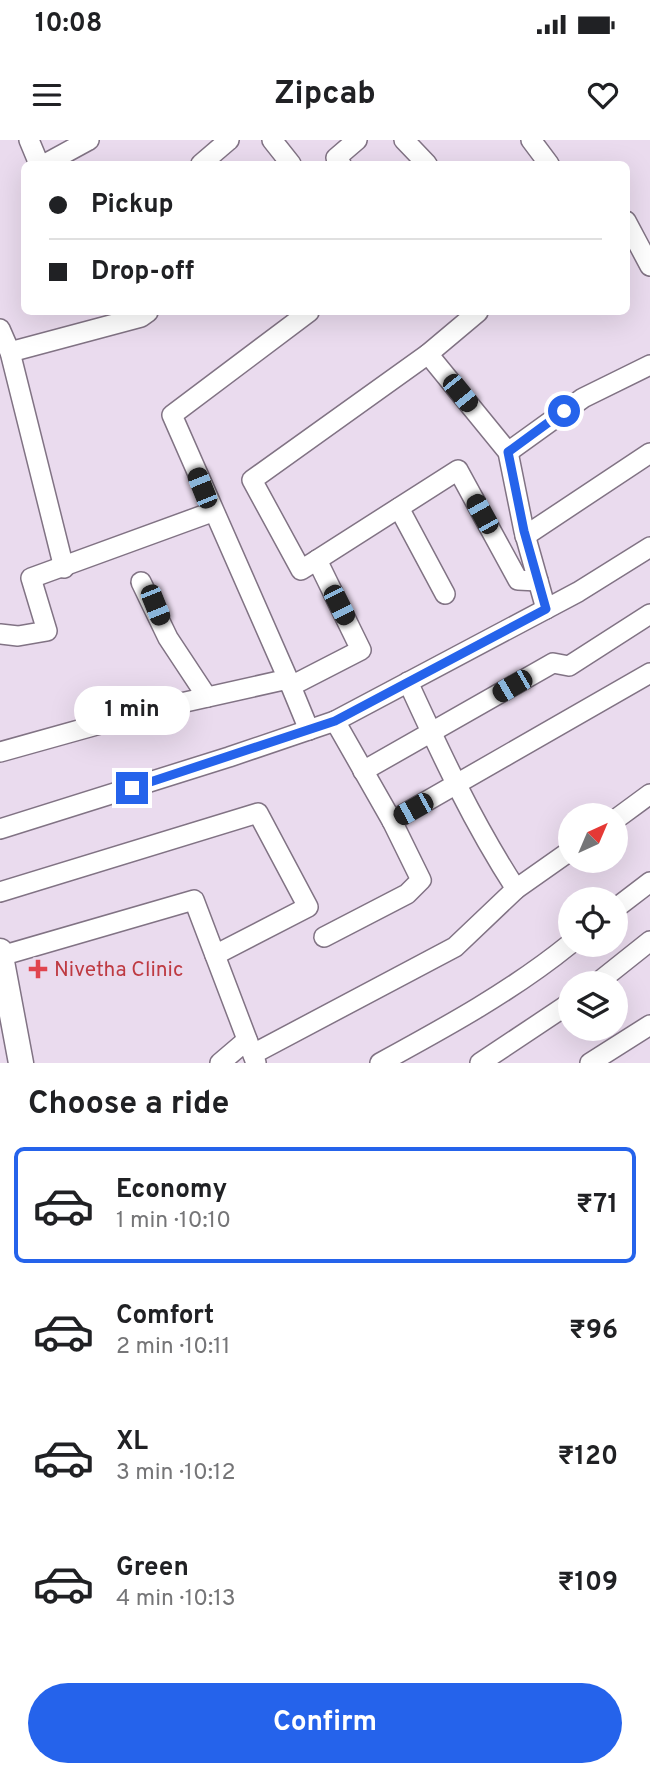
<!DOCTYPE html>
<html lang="en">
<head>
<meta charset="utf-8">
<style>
  :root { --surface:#fff; --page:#f6f6f6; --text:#202124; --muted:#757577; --line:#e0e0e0; --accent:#2563eb }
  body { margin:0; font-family:Overpass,sans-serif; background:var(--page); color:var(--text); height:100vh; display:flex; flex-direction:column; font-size:26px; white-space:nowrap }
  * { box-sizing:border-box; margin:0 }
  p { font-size:23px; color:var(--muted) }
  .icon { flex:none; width:38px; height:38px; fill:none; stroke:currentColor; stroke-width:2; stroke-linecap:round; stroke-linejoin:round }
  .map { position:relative; height:923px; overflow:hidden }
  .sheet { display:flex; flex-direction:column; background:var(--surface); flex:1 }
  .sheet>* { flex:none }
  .top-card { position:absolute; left:21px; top:21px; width:609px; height:154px; border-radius:10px; box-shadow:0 7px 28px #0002; display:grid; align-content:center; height:154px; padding:0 28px; background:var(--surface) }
  .needle { width:46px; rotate:44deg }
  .tools { position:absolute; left:558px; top:663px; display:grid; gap:14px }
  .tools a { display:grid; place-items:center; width:70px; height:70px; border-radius:50%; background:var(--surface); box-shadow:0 7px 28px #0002; font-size:35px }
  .end { position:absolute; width:32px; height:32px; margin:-16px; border:9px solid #2563eb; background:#fff; box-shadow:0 0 0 4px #fff }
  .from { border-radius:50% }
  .bubble { position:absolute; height:49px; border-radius:24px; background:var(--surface); box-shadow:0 7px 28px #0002; font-size:23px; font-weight:700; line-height:49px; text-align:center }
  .car { position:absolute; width:21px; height:42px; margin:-21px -10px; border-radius:9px; box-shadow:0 0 5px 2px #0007; background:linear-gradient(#222 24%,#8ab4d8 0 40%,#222 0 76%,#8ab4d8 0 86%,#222 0) }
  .top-card b { display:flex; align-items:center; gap:24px; height:66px; font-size:26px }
  .top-card b+b { border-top:2px solid var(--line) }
  .top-card i { width:18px; height:18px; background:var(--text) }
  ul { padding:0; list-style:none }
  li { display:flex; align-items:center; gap:21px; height:116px; margin:0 14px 10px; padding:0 14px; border:4px solid transparent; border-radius:10px }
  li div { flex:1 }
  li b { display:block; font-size:26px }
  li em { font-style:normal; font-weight:700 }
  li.selected { border-color:var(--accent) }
  li>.icon { width:63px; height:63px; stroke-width:1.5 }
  h2 { padding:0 28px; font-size:32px; line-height:84px }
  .action { display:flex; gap:14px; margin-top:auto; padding:14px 28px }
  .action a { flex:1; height:80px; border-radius:42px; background:var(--accent); color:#fff; font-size:28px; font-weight:700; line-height:80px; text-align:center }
  .status { display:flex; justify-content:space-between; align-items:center; height:49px; padding:0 35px; background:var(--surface); direction:ltr }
  .status svg { height:19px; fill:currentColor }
  header { display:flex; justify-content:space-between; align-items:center; height:91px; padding:0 28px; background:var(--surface); font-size:32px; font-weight:700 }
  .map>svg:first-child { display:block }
</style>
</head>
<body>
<div class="status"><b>10:08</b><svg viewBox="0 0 49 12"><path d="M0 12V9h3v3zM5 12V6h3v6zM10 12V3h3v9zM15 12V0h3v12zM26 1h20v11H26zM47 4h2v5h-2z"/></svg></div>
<header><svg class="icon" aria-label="menu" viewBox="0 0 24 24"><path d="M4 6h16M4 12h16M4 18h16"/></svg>Zipcab<svg class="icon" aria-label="heart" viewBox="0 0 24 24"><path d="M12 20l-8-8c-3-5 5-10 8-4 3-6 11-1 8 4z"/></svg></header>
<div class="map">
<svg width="650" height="923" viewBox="0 0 650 923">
  <rect width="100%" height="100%" fill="#eadbee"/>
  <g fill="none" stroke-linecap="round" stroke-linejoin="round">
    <defs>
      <g id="minor">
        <polyline points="29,0 39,24"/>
        <polyline points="272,0 291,24"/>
        <polyline points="404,0 427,24"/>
        <polyline points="531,0 549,24"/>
        <polyline points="45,24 89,0"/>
        <polyline points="201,24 229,0"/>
        <polyline points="341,24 336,18 357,0"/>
        <polyline points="626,81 650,126"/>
        <polyline points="0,189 10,212 141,177 148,172"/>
        <polyline points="10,212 64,428"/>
        <polyline points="428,214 508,312 524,391 546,469"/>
        <polyline points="508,312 583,258 650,225"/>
        <polyline points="399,368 445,454"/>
        <polyline points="525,396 650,313"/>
        <polyline points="317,420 458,330 518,440 538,441"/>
        <polyline points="141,442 168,498 207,557"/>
        <polyline points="0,494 18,496 47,491 31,438 212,372"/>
        <polyline points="288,539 172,275 309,172"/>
        <path d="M408 542C441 614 473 683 516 749"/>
        <polyline points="291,546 361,510 317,420 301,430 252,340 428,214 478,172"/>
        <polyline points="335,581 578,452 650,407"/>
        <polyline points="0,612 154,569 288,539 309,590"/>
        <polyline points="363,631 553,523 569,526 650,474"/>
        <polyline points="616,679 650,654"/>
        <polyline points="0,689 229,617 335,581 392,681 650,533"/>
        <polyline points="0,752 258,673 308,767 215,815"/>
        <polyline points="616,768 650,742"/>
        <polyline points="324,797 407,754 421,740 392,681"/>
        <polyline points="1,816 194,760 256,923"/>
        <polyline points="596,844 650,801"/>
        <polyline points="253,914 455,807 516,749 570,711"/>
        <polyline points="220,923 247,900"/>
        <path d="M380 923C446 887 512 851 570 804"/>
        <polyline points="480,923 570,863"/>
        <polyline points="590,923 650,885"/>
      </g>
      <polyline id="tertiary" points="0,811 21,923"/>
    </defs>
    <use href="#minor" stroke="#817384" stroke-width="22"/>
    <use href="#tertiary" stroke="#817384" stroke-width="27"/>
    <use href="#minor" stroke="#fff" stroke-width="19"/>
    <use href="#tertiary" stroke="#fff" stroke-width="24"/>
  </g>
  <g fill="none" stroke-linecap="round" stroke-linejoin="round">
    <polyline stroke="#2563eb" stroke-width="9" points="132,648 335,581 546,469 524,391 508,312 564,271"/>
  </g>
  <path fill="#e0444e" stroke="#eadbee" stroke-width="2.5" d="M34.5 818.5h7v7h7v7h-7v7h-7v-7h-7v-7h7z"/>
  <g text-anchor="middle" stroke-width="5" stroke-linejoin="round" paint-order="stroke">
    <g font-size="21" fill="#be3a42" stroke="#eadbee" text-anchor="start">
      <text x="54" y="836">Nivetha Clinic</text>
    </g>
  </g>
</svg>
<div class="tools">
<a><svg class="needle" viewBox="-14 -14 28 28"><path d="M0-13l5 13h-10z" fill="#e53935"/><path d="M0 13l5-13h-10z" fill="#757577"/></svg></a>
<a><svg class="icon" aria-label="locate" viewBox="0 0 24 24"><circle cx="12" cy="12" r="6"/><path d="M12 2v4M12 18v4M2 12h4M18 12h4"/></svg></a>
<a><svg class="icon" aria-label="layers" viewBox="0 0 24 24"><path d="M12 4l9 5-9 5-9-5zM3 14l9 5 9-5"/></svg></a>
</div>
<i class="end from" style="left:564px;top:271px"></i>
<i class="end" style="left:132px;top:648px"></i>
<div class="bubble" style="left:74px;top:546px;width:116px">1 min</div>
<i class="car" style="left:460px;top:253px;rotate:141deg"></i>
<i class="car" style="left:202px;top:348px;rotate:338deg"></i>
<i class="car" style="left:482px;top:374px;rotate:331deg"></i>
<i class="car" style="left:155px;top:465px;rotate:158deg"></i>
<i class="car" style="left:339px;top:465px;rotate:153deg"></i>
<i class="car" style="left:512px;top:546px;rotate:240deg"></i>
<i class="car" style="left:413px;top:669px;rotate:241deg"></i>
<div class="top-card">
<b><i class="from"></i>Pickup</b>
<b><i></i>Drop-off</b>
</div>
</div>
<section class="sheet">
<h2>Choose a ride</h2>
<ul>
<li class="selected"><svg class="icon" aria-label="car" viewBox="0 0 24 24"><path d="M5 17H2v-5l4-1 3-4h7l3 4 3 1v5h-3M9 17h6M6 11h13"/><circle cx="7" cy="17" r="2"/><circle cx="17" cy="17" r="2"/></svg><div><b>Economy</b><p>1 min · 10:10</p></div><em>₹71</em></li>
<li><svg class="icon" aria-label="car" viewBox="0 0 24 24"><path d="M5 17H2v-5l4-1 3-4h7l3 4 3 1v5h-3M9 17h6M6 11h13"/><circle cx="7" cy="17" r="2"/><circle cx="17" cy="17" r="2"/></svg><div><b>Comfort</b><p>2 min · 10:11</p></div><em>₹96</em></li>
<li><svg class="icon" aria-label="car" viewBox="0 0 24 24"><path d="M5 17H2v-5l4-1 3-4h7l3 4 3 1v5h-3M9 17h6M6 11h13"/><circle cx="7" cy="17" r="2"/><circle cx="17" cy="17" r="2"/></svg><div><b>XL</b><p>3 min · 10:12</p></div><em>₹120</em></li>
<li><svg class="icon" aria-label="car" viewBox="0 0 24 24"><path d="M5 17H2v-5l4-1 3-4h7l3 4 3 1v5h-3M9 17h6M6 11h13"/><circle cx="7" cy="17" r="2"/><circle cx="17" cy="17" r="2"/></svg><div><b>Green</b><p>4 min · 10:13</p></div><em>₹109</em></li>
</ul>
<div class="action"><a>Confirm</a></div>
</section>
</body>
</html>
